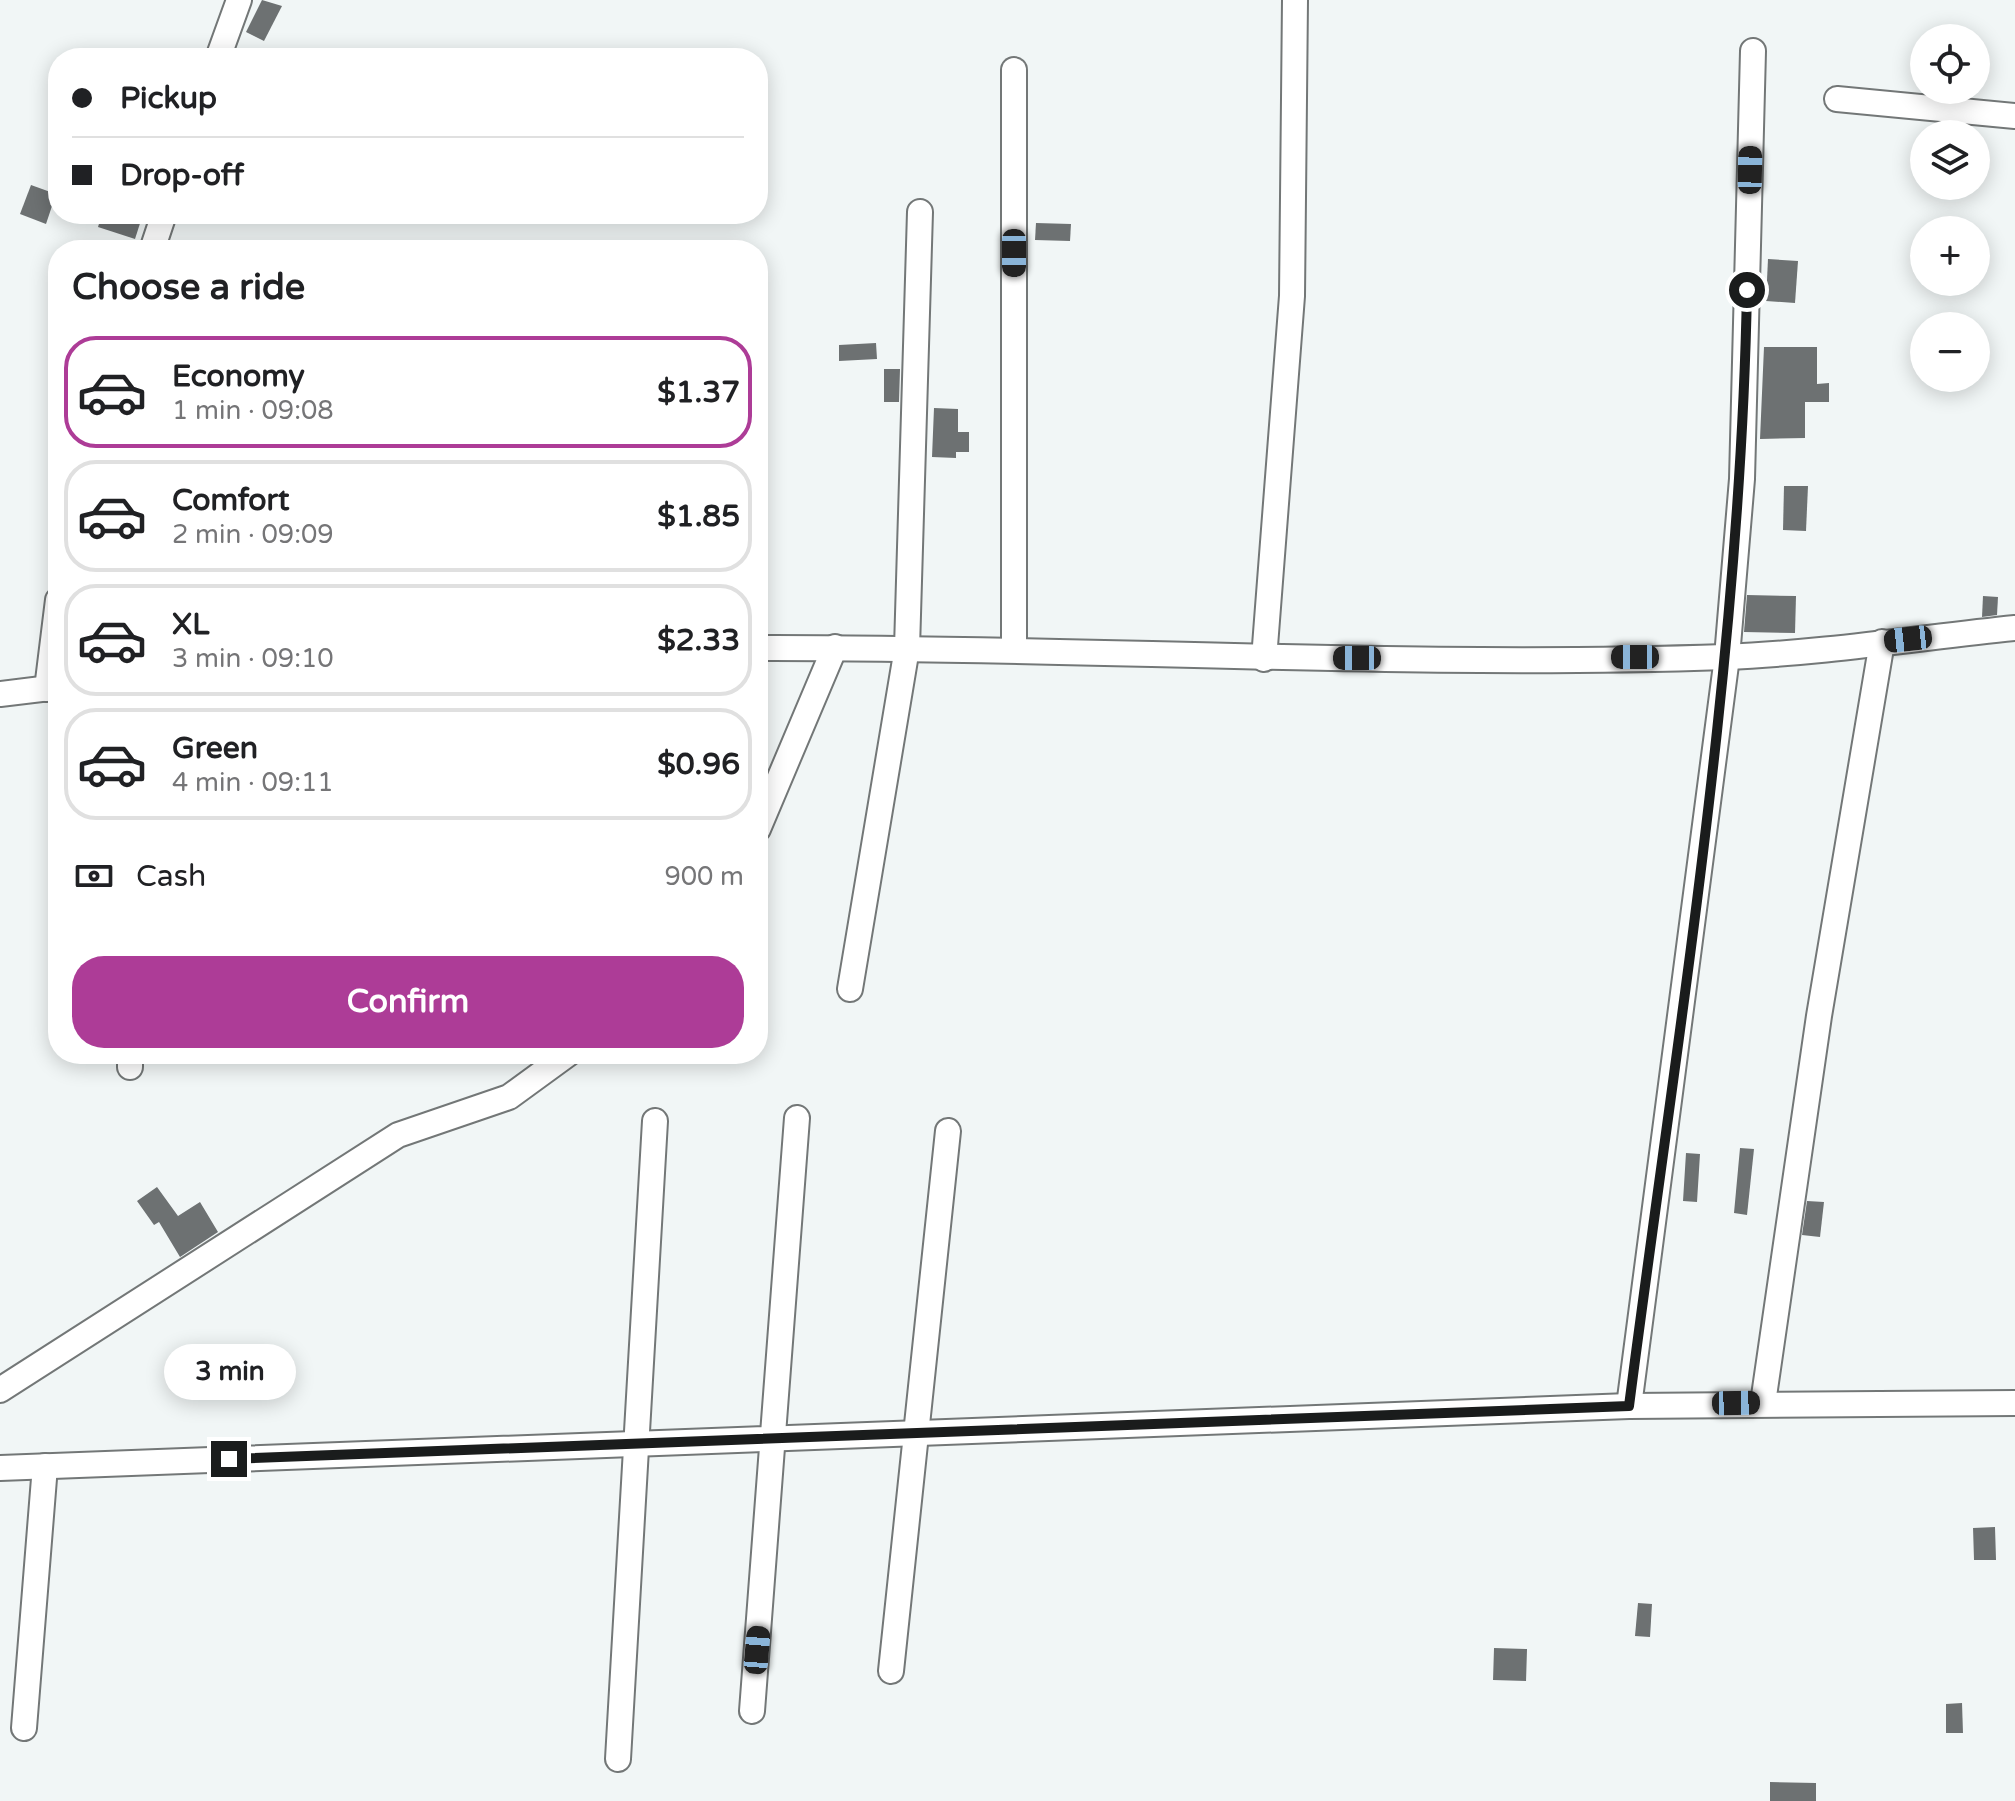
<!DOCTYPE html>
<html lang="en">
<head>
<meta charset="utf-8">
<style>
  :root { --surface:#fff; --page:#f6f6f6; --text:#202124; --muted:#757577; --line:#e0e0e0; --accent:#ad3c97 }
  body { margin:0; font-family:"Varela Round",sans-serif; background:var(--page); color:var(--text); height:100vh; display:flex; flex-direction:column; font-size:30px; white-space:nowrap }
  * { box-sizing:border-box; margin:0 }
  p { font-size:26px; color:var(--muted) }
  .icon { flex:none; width:44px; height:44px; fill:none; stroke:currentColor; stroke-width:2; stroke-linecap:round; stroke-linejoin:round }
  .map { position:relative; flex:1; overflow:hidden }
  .sheet { position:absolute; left:48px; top:240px; width:720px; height:824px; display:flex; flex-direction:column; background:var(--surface); border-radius:32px; box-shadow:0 4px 20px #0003 }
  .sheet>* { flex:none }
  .guide { position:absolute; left:48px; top:48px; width:720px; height:176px; border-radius:32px; box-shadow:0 4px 20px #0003; display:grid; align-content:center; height:176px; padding:0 24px; background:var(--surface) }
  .controls { position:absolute; left:1910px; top:24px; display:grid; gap:16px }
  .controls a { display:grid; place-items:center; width:80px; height:80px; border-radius:50%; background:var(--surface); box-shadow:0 4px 20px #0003; font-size:40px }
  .end { position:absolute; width:36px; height:36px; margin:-18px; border:10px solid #1a1c1c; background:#fff; box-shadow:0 0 0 4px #fff }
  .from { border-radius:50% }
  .bubble { position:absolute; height:56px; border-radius:28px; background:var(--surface); box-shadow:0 4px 20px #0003; font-size:26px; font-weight:700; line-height:56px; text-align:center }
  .car { position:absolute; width:24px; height:48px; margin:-24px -12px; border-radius:10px; box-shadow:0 0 6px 2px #0007; background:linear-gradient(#222 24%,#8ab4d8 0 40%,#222 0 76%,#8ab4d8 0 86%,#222 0) }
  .guide b { display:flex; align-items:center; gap:28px; height:76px; font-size:30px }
  .guide b+b { border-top:2px solid var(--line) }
  .guide i { width:20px; height:20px; background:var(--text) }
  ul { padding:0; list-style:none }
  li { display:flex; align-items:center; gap:24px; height:112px; margin:0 16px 12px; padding:0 8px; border:4px solid var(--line); border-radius:32px }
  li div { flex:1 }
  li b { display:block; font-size:30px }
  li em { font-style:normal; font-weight:700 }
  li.active { border-color:var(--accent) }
  li>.icon { width:72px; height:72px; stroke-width:1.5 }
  h2 { padding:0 24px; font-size:36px; line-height:96px }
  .pay { display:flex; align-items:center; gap:20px; height:88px; padding:0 24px; font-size:30px }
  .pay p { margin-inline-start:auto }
  .primary-button { display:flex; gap:16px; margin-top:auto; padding:16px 24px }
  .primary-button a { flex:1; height:92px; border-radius:32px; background:var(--accent); color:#fff; font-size:32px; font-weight:700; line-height:92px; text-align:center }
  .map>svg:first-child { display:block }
</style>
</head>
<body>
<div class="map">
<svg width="2015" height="1801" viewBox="0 0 2015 1801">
  <rect width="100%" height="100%" fill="#f1f6f6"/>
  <g fill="#6d7172">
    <polygon points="262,0 282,6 264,41 246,32"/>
    <polygon points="31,185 56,194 46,224 20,214"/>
    <polygon points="102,214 143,214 135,239 98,227"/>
    <polygon points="1036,223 1071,224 1070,241 1035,240"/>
    <polygon points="1768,259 1798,261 1795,303 1766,301"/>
    <polygon points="876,343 877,359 839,361 839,345"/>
    <polygon points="1764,347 1817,347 1817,384 1829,383 1829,402 1805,402 1805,438 1760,439"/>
    <polygon points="884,369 900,369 899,402 884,402"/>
    <polygon points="934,408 958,409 958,432 969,432 969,452 956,452 956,458 932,457"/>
    <polygon points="1784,486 1808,486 1806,531 1783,530"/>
    <polygon points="1747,595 1796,596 1795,633 1744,632"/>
    <polygon points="1983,596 1998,597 1997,615 1982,617"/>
    <polygon points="1740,1148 1754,1149 1747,1215 1734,1213"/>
    <polygon points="1686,1153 1700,1154 1697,1202 1683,1201"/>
    <polygon points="157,1187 178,1216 200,1202 218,1232 180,1257 159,1222 154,1225 137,1201"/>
    <polygon points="1807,1201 1824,1202 1820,1237 1802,1235"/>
    <polygon points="1995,1527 1996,1560 1974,1560 1973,1528"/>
    <polygon points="1638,1603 1652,1604 1650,1637 1635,1636"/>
    <polygon points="1494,1648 1527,1649 1526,1681 1493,1680"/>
    <polygon points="1962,1703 1963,1733 1946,1733 1946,1704"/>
    <polygon points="1770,1782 1816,1783 1816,1801 1770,1801"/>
  </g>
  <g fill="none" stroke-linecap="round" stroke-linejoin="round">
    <defs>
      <g id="minor">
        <polyline points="218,58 239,0"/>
        <polyline points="1837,99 2015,116"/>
        <polyline points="152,250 164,214"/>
        <path d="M758 648C1080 647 1403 668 1725 657 1822 653 1919 638 2015 628"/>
        <polyline points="1014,649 1014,70"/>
        <polyline points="1264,659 1292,296 1295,0"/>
        <polyline points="47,689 58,600"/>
        <polyline points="0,694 58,687"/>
        <polyline points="758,829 835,647"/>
        <polyline points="850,989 907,648 920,212"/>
        <polyline points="130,1067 130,1054"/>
        <polyline points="0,1390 398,1135 509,1097 568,1054"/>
        <polyline points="1763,1403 1819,1016 1882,642"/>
        <polyline points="1629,1406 1727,657 1742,479 1753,51"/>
        <polyline points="0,1468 1629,1406 2015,1403"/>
        <polyline points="891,1671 948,1131"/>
        <polyline points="752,1711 797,1118"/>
        <polyline points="24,1728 45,1466"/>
        <polyline points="618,1759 655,1121"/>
      </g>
    </defs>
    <use href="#minor" stroke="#737777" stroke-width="28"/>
    <use href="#minor" stroke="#fff" stroke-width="24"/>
  </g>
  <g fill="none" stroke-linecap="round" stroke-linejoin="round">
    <path stroke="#1a1c1c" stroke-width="10" d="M229 1459 1629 1406C1677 1035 1740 665 1747 290"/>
  </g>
</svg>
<div class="controls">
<a><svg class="icon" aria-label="locate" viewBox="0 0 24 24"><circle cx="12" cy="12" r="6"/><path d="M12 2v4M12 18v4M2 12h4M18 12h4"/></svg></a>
<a><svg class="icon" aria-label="layers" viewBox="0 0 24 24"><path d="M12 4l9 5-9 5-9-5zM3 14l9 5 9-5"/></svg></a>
<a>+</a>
<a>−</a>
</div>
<i class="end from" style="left:1747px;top:290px"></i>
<i class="end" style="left:229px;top:1459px"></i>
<div class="bubble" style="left:164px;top:1344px;width:132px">3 min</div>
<i class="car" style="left:1750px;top:170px;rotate:1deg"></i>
<i class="car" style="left:1014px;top:253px;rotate:180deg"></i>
<i class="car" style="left:1908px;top:639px;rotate:264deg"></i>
<i class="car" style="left:1635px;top:657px;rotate:270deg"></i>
<i class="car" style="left:1357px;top:658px;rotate:270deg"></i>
<i class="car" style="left:1736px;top:1403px;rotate:89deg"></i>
<i class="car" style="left:757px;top:1650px;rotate:5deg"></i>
<div class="guide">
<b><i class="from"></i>Pickup</b>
<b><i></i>Drop-off</b>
</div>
<section class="sheet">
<h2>Choose a ride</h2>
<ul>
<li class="active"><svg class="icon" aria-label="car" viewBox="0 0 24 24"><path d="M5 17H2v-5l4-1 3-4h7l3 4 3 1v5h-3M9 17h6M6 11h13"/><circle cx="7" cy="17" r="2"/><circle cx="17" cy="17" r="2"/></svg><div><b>Economy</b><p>1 min · 09:08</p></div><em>$1.37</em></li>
<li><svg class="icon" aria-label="car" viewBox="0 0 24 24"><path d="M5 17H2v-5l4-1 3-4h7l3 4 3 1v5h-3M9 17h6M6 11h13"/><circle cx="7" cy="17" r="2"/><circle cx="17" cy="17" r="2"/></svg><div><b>Comfort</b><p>2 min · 09:09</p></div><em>$1.85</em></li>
<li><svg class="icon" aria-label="car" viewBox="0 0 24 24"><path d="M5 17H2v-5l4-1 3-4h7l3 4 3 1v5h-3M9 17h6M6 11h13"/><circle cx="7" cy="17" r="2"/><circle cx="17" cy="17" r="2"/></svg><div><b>XL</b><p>3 min · 09:10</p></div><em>$2.33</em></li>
<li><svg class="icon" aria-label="car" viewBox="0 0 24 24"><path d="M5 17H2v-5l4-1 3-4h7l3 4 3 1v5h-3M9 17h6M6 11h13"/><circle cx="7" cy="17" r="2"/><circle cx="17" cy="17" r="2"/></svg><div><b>Green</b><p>4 min · 09:11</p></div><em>$0.96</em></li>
</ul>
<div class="pay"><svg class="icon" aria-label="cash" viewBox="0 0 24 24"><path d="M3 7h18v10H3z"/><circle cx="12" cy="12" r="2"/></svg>Cash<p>900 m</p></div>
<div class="primary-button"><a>Confirm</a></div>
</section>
</div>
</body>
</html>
